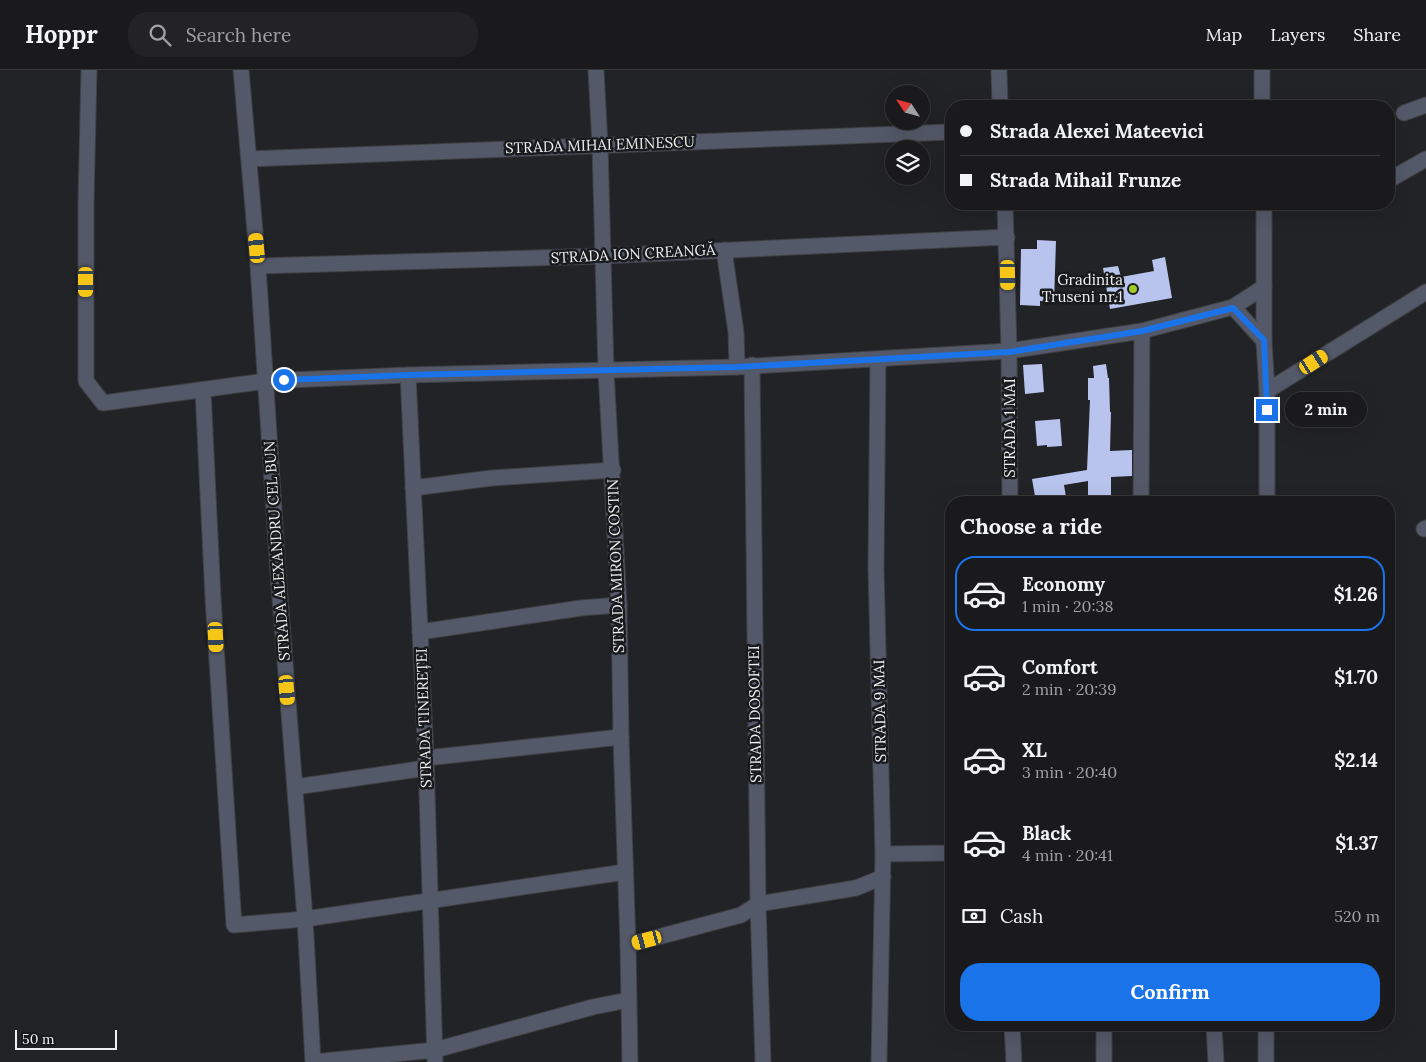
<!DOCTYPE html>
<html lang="en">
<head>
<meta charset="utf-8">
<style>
  :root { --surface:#1a1a1d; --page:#232326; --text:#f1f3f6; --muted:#9fa1a4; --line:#38383b; --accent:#1a73e8 }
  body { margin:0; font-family:Lora,serif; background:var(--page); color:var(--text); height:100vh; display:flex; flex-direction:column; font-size:19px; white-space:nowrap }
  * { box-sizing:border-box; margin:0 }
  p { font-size:16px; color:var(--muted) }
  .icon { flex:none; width:28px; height:28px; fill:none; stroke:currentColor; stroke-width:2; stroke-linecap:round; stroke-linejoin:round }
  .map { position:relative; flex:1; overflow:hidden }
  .side { position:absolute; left:945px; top:426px; width:450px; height:535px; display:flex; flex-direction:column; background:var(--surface); border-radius:20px; box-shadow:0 5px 20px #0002,0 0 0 1px var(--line) }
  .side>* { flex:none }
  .guide { position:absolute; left:945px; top:30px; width:450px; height:110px; border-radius:20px; box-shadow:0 5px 20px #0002,0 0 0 1px var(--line); display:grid; align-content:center; height:110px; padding:0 15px; background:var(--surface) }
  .needle { width:32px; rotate:306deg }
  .buttons { position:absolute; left:885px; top:15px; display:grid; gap:10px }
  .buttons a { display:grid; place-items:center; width:45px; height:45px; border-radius:50%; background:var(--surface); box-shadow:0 5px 20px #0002,0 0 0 1px var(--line); font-size:25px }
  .scale { position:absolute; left:15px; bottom:12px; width:102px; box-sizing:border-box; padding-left:5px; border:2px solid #eeeff1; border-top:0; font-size:14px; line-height:18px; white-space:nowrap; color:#eeeff1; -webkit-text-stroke:4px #191a1d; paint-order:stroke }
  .end { position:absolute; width:22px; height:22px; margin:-11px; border:6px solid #1a73e8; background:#fff; box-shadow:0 0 0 2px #fff }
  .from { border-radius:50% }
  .bubble { position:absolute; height:35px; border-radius:18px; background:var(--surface); box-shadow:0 5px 20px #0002,0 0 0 1px var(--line); font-size:16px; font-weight:700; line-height:35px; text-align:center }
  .car { position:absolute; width:15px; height:30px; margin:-15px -8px; border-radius:6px; box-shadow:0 0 4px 1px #0007; background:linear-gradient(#f5c518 24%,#345 0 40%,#f5c518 0 76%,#345 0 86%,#f5c518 0) }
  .guide b { display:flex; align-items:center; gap:18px; height:48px; font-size:19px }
  .guide b+b { border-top:1px solid var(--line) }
  .guide i { width:12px; height:12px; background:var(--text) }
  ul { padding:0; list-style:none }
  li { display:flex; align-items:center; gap:15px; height:75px; margin:0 10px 8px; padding:0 5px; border:2px solid transparent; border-radius:20px }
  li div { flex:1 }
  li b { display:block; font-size:19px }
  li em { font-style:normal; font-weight:700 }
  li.on { border-color:var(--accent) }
  li>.icon { width:45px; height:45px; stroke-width:1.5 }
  h2 { padding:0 15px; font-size:22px; line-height:60px }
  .pay { display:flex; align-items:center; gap:12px; height:55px; padding:0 15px; font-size:19px }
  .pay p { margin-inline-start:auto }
  .action { display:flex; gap:10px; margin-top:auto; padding:10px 15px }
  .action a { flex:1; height:58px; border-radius:20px; background:var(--accent); color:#fff; font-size:20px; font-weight:700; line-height:58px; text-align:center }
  header { display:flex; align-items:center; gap:30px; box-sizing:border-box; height:70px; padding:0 25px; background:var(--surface); border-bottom:1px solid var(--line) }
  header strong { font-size:24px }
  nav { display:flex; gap:28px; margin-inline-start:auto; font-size:18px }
  .search { width:350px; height:45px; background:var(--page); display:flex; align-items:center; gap:12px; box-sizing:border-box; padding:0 18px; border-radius:20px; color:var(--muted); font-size:19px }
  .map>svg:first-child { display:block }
</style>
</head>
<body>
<header>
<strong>Hoppr</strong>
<div class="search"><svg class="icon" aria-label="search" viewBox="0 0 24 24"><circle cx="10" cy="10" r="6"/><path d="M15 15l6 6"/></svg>Search here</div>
<nav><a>Map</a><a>Layers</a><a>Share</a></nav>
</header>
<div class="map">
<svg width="1426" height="992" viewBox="0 0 1426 992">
  <rect width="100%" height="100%" fill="#222327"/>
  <g fill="#b8c3ee">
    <polygon points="1037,170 1056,171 1054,232 1040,231 1040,236 1020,235 1021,179 1037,179"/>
    <polygon points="1165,187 1172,228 1110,239 1103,198 1118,196 1121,207 1154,201 1152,190"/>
    <polygon points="1042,294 1044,322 1025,324 1023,295"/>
    <polygon points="1106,294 1108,308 1109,308 1110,342 1111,342 1110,381 1132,380 1132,406 1111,407 1111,432 1088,432 1088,411 1064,415 1066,427 1036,432 1032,409 1087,400 1090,330 1088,330 1088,308 1094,308 1093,296"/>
    <polygon points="1060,349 1062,376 1047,377 1047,375 1037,376 1035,351"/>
  </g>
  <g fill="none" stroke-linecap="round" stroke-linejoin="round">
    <defs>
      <g id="minor">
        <polyline points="89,0 86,132 86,311 103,333 266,311 408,305 737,297 1009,281 1142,261 1233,237 1264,217"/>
        <polyline points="241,0 258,196 278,502 305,849 313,992 435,980 593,937 628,930"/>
        <polyline points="596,0 600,75 606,301 619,535 621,667 628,875 630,992"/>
        <polyline points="999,0 1000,36"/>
        <polyline points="1262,0 1262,36"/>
        <polyline points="1404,43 1426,35"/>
        <polyline points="250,89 951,62"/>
        <polyline points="1389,110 1426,89"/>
        <polyline points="1005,134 1009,281 1010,432"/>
        <polyline points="1264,134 1264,271 1267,321 1267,432"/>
        <polyline points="724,180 736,262 737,297"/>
        <polyline points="258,196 602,186 1007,167"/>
        <polyline points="1233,237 1264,271"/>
        <polyline points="878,289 876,498 883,784 879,992"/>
        <polyline points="752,295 758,834 763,992"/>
        <polyline points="408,305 426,688 435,992"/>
        <polyline points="203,320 213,528 234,855 305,849 625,802"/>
        <polyline points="1267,321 1426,222"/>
        <polyline points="413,418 492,408 613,400"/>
        <polyline points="1141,432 1142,261"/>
        <polyline points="1424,459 1426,458"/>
        <polyline points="420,562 581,538 619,535"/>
        <polyline points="426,688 621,667"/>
        <polyline points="295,717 426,698"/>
        <polyline points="883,784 951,783"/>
        <polyline points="628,875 741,845 758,834 856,818 883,807"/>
        <polyline points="1012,955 1014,992"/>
        <polyline points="1104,955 1104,992"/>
        <polyline points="1214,955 1216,992"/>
        <polyline points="1266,955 1266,992"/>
      </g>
    </defs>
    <use href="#minor" stroke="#3f4043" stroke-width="17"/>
    <use href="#minor" stroke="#545969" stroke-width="15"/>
  </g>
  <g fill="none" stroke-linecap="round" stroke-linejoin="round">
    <polyline stroke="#1a73e8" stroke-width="6" points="284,310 408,305 737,297 1009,282 1142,261 1233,238 1264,270 1267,340"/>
  </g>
  <circle fill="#a1c92a" stroke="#191a1d" stroke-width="2" cx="1133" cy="219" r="5"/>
  <g text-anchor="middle" stroke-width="5" stroke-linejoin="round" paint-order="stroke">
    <g font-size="15" fill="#eeeff1" stroke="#191a1d">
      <text transform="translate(600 75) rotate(-2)" y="5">STRADA MIHAI EMINESCU</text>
      <text transform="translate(633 184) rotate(-3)" y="5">STRADA ION CREANGĂ</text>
      <text transform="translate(1010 358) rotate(-90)" y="5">STRADA 1 MAI</text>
      <text transform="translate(277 481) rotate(-94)" y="5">STRADA ALEXANDRU CEL BUN</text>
      <text transform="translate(616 496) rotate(-92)" y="5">STRADA MIRON COSTIN</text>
      <text transform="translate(880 641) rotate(-91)" y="5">STRADA 9 MAI</text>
      <text transform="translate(755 644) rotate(-91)" y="5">STRADA DOSOFTEI</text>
      <text transform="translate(424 648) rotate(-92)" y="5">STRADA TINEREȚEI</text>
    </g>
    <g font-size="15" fill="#eeeff1" stroke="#191a1d" text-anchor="end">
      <text x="1123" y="215">Gradinita<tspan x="1123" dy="17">Truseni nr.1</tspan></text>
    </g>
  </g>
</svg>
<div class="buttons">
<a><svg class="needle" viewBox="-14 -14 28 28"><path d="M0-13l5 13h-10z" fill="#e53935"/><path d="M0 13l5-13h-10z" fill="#9fa1a4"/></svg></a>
<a><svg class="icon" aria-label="layers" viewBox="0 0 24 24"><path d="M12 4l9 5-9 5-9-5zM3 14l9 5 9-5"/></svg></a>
</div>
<div class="scale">50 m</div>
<i class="end from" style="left:284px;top:310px"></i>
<i class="end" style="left:1267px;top:340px"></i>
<div class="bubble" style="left:1285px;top:322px;width:82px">2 min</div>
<i class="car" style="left:257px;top:178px;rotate:355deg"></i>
<i class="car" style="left:1008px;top:205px;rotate:179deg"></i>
<i class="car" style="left:86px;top:212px;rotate:180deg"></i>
<i class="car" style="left:1314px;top:292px;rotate:58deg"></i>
<i class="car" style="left:216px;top:567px;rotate:177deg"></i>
<i class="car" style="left:287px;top:620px;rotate:175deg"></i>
<i class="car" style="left:647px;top:870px;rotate:255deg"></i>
<div class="guide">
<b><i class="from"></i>Strada Alexei Mateevici</b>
<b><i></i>Strada Mihail Frunze</b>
</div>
<section class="side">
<h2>Choose a ride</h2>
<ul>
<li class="on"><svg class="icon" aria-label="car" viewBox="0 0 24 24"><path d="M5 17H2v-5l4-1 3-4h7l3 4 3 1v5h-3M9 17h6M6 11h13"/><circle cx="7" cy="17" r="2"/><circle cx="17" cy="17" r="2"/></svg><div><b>Economy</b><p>1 min · 20:38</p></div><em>$1.26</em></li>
<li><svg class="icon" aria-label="car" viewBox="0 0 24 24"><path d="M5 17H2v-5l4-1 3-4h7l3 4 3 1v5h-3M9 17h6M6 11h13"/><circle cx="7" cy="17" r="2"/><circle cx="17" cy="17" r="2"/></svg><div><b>Comfort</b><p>2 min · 20:39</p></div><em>$1.70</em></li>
<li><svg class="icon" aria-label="car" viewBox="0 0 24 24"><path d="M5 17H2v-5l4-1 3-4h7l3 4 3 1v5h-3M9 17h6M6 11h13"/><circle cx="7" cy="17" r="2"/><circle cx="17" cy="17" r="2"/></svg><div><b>XL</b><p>3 min · 20:40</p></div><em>$2.14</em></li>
<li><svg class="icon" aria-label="car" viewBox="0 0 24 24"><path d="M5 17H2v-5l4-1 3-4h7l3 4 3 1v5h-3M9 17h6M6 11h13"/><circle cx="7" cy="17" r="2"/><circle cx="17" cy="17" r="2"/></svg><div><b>Black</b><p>4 min · 20:41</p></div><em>$1.37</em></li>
</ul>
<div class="pay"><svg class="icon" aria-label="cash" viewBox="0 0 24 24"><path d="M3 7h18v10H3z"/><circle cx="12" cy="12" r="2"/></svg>Cash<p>520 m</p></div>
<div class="action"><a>Confirm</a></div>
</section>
</div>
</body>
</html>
